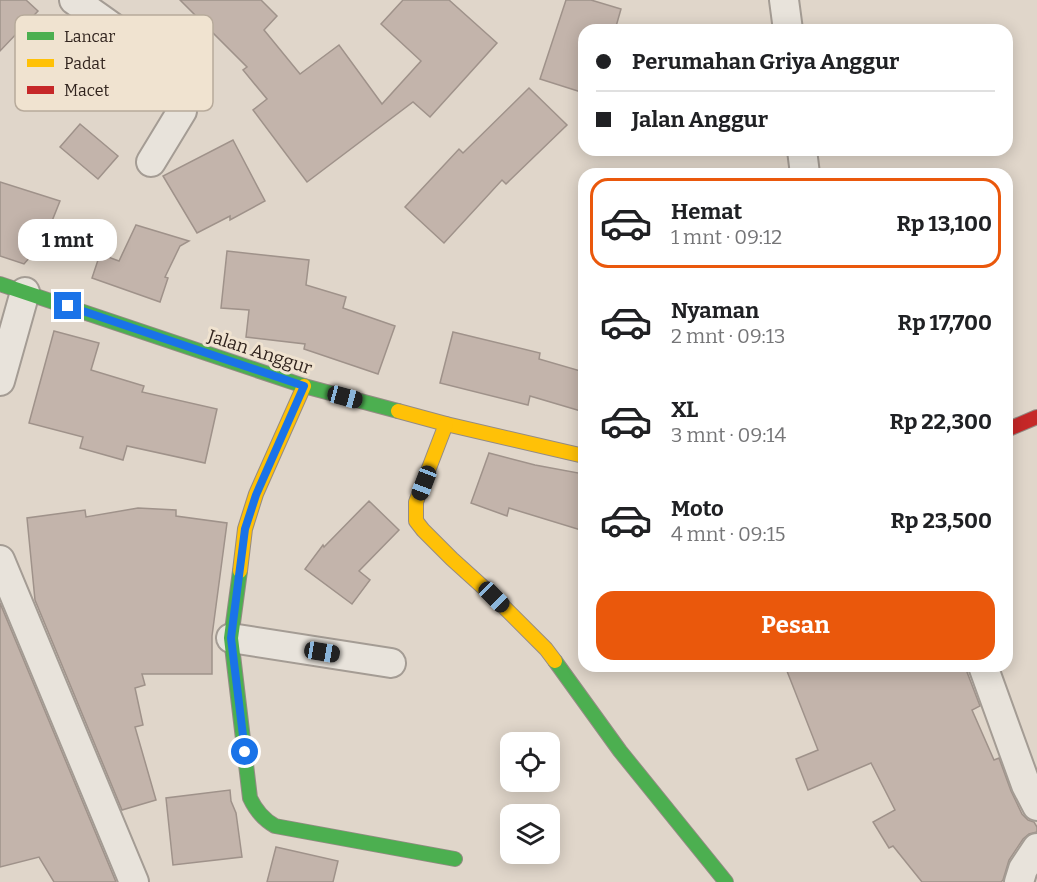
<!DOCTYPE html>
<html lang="id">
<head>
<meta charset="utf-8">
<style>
  :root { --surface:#fff; --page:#f2f2f2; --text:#202124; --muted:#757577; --line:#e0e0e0; --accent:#ea580c }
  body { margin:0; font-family:Bitter,serif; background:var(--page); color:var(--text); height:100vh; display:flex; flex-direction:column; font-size:22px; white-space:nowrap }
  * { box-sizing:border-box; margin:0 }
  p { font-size:20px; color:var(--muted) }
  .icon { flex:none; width:33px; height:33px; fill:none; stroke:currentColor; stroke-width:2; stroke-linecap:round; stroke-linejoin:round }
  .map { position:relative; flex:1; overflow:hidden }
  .panel { position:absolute; left:578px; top:168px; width:435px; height:504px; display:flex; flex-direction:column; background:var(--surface); border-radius:18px; box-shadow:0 3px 15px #0003 }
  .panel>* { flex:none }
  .hud { position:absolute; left:578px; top:24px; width:435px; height:132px; border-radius:18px; box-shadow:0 3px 15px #0003; display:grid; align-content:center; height:132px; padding:0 18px; background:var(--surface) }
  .controls { position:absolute; left:500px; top:732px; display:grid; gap:12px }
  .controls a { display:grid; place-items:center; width:60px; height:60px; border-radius:12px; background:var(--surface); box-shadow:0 3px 15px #0003; font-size:30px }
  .end { position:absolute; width:27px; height:27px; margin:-14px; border:8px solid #1a73e8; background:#fff; box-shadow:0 0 0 3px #fff }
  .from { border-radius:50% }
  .bubble { position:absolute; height:42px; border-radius:18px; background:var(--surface); box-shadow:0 3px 15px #0003; font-size:20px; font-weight:700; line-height:42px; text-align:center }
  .car { position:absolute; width:18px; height:36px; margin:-18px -9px; border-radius:8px; box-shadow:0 0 4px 2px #0007; background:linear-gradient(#222 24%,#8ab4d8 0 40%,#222 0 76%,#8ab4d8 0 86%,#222 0) }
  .hud b { display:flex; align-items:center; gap:21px; height:57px; font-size:22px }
  .hud b+b { border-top:2px solid var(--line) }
  .hud i { width:15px; height:15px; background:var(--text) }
  ul { padding:10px 0 0; list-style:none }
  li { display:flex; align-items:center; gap:18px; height:90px; margin:0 12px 9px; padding:0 6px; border:3px solid transparent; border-radius:18px }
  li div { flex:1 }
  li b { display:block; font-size:22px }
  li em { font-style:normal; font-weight:700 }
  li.current { border-color:var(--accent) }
  li>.icon { width:54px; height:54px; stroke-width:1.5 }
  .primary-button { display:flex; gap:12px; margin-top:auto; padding:12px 18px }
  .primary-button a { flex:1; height:69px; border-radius:18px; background:var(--accent); color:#fff; font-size:24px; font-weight:700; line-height:69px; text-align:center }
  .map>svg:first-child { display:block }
</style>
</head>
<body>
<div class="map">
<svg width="1037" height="882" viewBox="0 0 1037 882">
  <rect width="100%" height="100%" fill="#e0d6ca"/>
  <g fill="#c3b4ab" stroke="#9f928a" stroke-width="1.5">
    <polygon points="0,0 26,0 38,11 0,51"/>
    <polygon points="180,0 261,0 277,16 264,30 300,74 339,45 382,104 421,61 381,24 403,0 449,0 497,43 430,117 413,102 307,182 253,110 267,99 243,70 247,67"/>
    <polygon points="566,0 591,0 621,9 615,30 584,30 584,93 540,79"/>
    <polygon points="529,88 567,125 506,184 502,180 444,243 405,207 459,149 463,153"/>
    <polygon points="80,124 118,156 98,179 60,147"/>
    <polygon points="233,140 265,201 230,220 230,216 197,233 163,176"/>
    <polygon points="0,182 60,201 44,241 24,264 0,256"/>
    <polygon points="136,225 189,241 180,246 165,277 168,278 160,302 92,278 100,254 119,261"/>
    <polygon points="227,251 309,260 306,285 346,297 343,308 395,326 378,374 304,349 305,344 246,337 249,310 221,308"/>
    <polygon points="54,331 99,343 91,370 144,386 142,392 217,409 205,463 127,446 123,460 80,448 83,437 29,423"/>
    <polygon points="453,332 540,353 539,359 584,372 584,412 530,396 528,405 440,383"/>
    <polygon points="489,453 535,465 584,474 584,531 509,508 507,516 471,503"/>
    <polygon points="369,501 399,530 359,571 370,580 352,604 305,569 323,545 324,547"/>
    <polygon points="138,508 176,510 176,516 227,523 212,636 212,674 142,674 145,685 135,688 143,725 135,727 156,800 122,810 35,600 27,518 85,510 86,517"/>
    <polygon points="0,603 116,882 54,882 39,857 0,867"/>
    <polygon points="785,666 967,666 967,672 980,706 972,710 994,760 999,758 1011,791 1022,814 1028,820 1034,822 1037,827 1037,832 1029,834 1023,839 1009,860 1003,880 1001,882 922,882 893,846 889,848 873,822 895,810 871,763 808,790 796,759 818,750"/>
    <polygon points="230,790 231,801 236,813 242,857 173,865 166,798"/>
    <polygon points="276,847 338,861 333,882 267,882"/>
  </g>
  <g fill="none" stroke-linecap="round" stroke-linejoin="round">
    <defs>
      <g id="street">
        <path d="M74 0C106 23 140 44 166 74 171 80 177 86 180 93 183 99 183 105 182 111L151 162"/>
        <polyline points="784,0 788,30"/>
        <polyline points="802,150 805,174"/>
        <polyline points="0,381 25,292"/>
        <polyline points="0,560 134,882"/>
        <polyline points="231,638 391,663"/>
        <polyline points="983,666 1026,785 1037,806"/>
        <polyline points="1019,882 1023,869 1037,848"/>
      </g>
      <g id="fast">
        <polyline points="0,284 304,386 398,411"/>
        <path d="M240 571 231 638 250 798C256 811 263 819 275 826L455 859"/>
        <polyline points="555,661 620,751 726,882"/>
      </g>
      <g id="slow">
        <polyline points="398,411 446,424 584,456"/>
        <polyline points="446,424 416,502 416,521 423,530 452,559 494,597 546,649 555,661"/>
        <polyline points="240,571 245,529 256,494 304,386"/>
      </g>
      <polyline id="jam" points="1006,430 1037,417"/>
    </defs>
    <use href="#street" stroke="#a49c94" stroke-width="32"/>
    <use href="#fast" stroke="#948b84" stroke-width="16"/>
    <use href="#slow" stroke="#948b84" stroke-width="16"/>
    <use href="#jam" stroke="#948b84" stroke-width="16"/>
    <use href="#street" stroke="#e8e3db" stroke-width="28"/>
    <use href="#fast" stroke="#4caf50" stroke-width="14"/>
    <use href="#slow" stroke="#ffc107" stroke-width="14"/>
    <use href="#jam" stroke="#c62828" stroke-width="14"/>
  </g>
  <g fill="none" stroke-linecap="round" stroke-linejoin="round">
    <polyline stroke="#1a73e8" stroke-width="8" points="68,306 304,386 256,495 245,529 231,638 245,752"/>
  </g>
  <g text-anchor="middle" stroke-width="6" stroke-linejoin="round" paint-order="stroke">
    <g font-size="18" fill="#31241e" stroke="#f0e3d0">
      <text transform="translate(260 352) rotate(18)" y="6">Jalan Anggur</text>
    </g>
  </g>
  <rect x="15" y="15" width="198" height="96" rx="9" fill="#f0e3d0" stroke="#b7aa9b" stroke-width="1.5"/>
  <rect x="27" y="32" width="27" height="8" fill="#4caf50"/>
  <rect x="27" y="59" width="27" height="8" fill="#ffc107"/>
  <rect x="27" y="86" width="27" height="8" fill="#c62828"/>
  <g font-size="16" fill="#31241e">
    <text x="64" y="42">Lancar</text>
    <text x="64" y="69">Padat</text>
    <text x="64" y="96">Macet</text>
  </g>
</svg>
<div class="controls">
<a><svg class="icon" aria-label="locate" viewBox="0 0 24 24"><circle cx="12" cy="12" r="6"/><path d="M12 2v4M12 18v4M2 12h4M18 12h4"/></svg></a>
<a><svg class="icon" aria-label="layers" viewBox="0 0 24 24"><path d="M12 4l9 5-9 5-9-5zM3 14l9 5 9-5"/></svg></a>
</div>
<i class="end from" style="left:245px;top:752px"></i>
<i class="end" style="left:68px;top:306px"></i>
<div class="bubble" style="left:18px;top:219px;width:99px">1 mnt</div>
<i class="car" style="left:345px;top:397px;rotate:105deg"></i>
<i class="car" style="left:424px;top:483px;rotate:201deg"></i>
<i class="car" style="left:494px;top:597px;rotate:135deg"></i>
<i class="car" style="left:322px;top:652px;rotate:99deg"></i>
<div class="hud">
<b><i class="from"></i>Perumahan Griya Anggur</b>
<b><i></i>Jalan Anggur</b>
</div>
<section class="panel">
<ul>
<li class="current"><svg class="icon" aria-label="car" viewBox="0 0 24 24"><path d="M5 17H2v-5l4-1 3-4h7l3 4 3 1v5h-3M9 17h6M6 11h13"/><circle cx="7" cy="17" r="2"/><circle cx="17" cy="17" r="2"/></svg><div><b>Hemat</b><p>1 mnt · 09:12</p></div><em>Rp 13,100</em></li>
<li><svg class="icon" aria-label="car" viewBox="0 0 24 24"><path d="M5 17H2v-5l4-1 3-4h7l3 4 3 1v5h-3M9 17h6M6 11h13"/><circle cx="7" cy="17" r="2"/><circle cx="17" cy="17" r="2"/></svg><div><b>Nyaman</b><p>2 mnt · 09:13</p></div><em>Rp 17,700</em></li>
<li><svg class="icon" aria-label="car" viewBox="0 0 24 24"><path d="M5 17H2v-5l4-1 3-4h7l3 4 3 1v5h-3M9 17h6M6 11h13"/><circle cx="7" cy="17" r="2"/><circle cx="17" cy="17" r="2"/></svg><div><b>XL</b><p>3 mnt · 09:14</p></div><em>Rp 22,300</em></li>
<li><svg class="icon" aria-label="car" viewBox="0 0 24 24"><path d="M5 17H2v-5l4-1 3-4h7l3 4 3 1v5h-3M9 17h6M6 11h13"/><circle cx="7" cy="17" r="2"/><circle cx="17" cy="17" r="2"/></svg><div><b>Moto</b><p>4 mnt · 09:15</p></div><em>Rp 23,500</em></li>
</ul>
<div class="primary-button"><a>Pesan</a></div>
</section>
</div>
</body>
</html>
